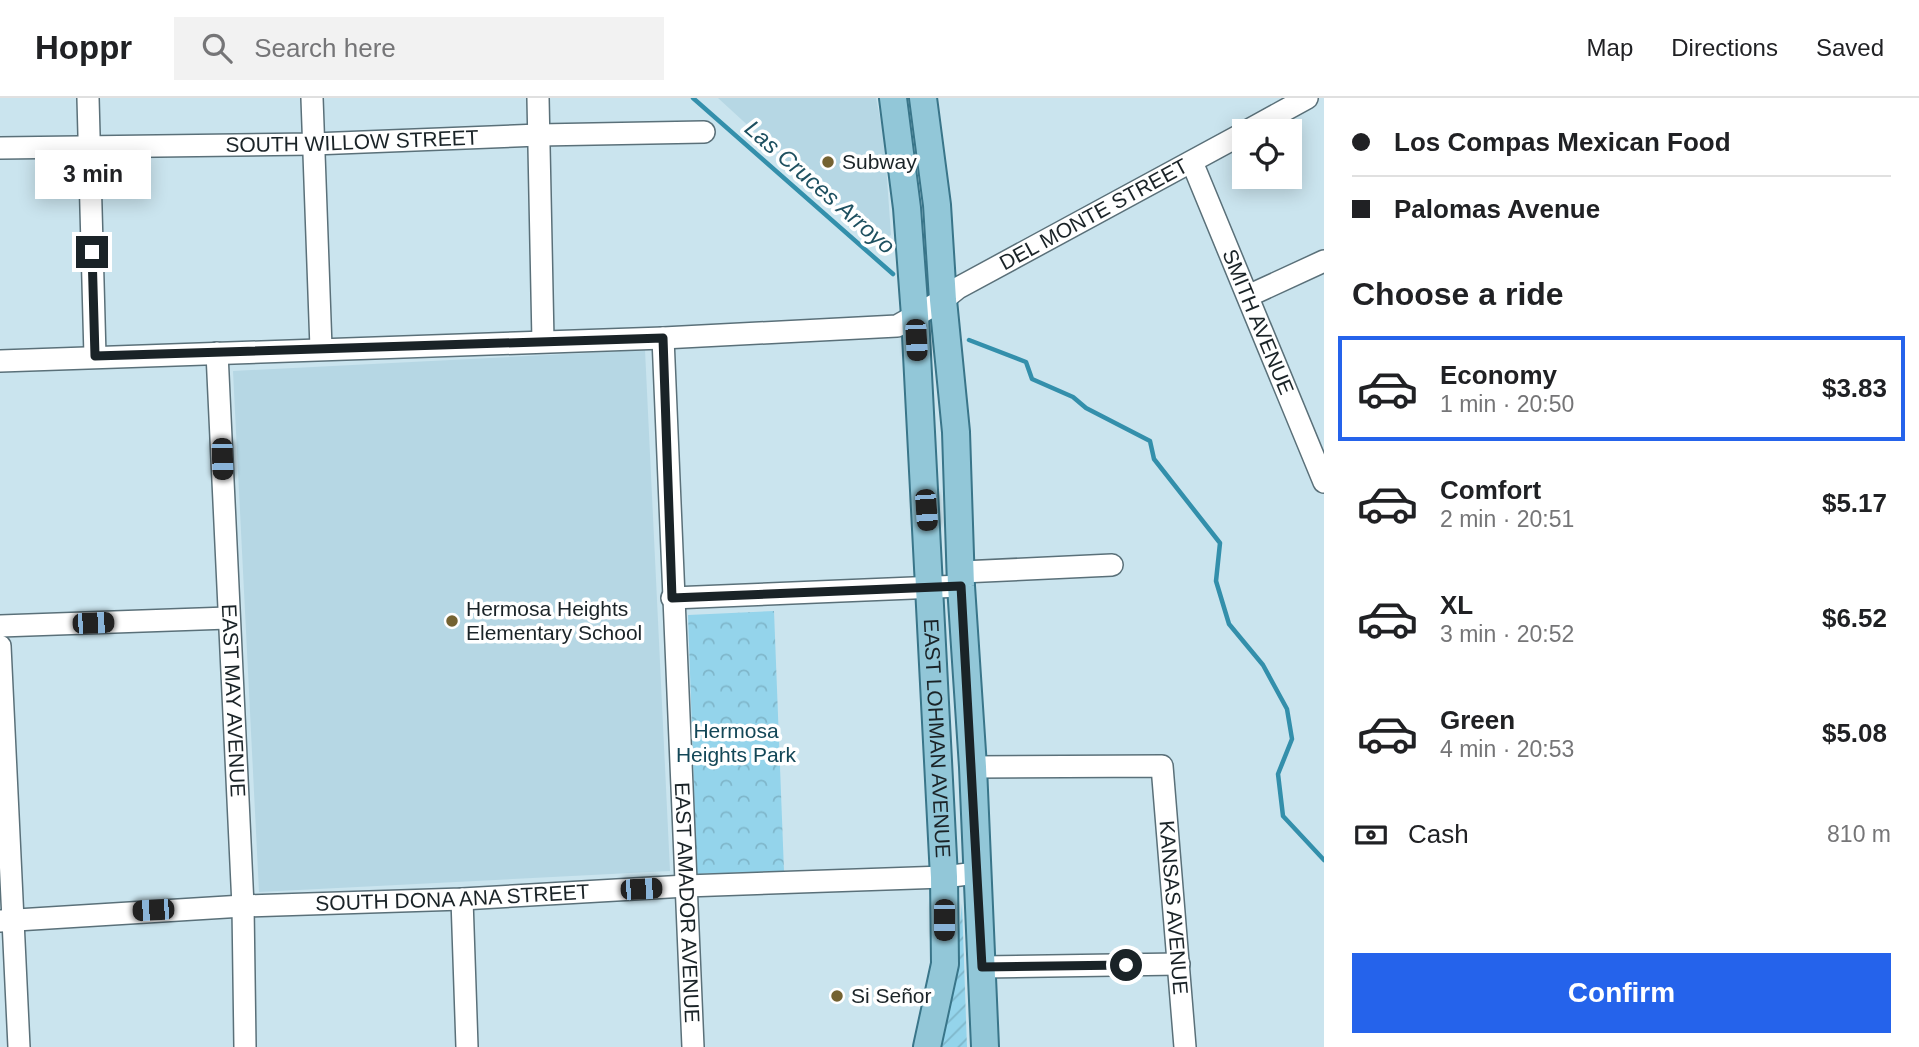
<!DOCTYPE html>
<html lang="en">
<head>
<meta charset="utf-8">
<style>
  :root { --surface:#fff; --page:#f2f2f2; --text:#202124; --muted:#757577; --line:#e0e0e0; --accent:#2563eb }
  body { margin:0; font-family:Helvetica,sans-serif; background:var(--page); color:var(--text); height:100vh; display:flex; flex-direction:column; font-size:26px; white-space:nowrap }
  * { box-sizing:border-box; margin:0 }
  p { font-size:23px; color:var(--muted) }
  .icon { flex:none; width:38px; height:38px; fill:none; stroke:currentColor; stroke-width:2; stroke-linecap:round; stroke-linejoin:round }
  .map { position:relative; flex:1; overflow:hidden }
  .details { display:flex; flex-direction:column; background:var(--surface); width:595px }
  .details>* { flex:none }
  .hud { display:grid; align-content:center; height:154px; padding:0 28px; background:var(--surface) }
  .fabs { position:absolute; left:1232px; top:21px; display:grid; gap:14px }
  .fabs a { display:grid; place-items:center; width:70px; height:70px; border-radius:0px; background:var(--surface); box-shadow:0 4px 18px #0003; font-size:35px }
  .end { position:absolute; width:32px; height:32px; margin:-16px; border:9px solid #1a2327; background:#fff; box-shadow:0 0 0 4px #fff }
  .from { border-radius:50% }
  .bubble { position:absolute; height:49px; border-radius:0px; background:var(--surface); box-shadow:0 4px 18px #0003; font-size:23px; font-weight:700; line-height:49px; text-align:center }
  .car { position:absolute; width:21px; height:42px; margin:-21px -10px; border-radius:9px; box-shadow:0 0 5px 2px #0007; background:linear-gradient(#222 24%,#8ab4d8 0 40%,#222 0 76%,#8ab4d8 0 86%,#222 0) }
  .hud b { display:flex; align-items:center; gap:24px; height:66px; font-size:26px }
  .hud b+b { border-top:2px solid var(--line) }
  .hud i { width:18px; height:18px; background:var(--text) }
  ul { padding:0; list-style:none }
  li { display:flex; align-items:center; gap:21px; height:105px; margin:0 14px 10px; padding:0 14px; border:4px solid transparent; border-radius:0px }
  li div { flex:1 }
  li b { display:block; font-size:26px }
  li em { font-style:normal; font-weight:700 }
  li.selected { border-color:var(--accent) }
  li>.icon { width:63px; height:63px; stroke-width:1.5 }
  h2 { padding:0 28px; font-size:32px; line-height:84px }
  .pay { display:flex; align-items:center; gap:18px; height:77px; padding:0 28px; font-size:26px }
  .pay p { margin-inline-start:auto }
  .action { display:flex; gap:14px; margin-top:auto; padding:14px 28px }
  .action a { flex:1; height:80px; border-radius:0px; background:var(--accent); color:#fff; font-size:28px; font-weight:700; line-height:80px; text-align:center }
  header { display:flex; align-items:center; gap:42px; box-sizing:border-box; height:98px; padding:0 35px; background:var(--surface); border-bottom:2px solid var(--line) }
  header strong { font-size:33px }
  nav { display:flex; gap:38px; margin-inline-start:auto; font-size:24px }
  .search { width:490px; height:63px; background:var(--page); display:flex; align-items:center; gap:18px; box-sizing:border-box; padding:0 24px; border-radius:0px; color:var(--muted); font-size:26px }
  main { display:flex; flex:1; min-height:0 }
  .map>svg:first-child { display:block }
</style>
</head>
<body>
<header>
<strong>Hoppr</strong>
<div class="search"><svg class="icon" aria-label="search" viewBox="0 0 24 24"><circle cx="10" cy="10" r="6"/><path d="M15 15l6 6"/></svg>Search here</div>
<nav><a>Map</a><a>Directions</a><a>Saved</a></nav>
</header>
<main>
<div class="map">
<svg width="1324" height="949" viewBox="0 0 1324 949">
  <defs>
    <pattern id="park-crowns" width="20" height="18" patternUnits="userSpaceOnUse" patternTransform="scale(1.75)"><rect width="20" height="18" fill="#94d4eb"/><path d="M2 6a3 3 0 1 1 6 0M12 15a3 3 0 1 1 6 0" fill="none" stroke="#7fb6ca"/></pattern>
    <pattern id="garden-furrows" width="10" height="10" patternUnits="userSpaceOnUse" patternTransform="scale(1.75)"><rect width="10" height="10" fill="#94d4eb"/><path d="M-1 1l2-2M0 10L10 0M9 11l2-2" fill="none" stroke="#7fb6ca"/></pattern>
  </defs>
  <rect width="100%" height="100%" fill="#cae4ee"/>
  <g fill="#b6d7e4">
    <polygon points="718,0 876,0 884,39 891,137 876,145"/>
    <polygon points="645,252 670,773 259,794 233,273"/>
  </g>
  <polygon fill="url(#park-crowns)" points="774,513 784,773 697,776 688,517"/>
  <polygon fill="url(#garden-furrows)" points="962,806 967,949 942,949 952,899"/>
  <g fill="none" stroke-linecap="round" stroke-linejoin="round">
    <g stroke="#338fab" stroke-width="4.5">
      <polyline points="693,0 893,176"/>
      <polyline points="969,242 1026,264 1032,281 1073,299 1086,310 1150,343 1154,361 1220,445 1216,483 1229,526 1263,567 1287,611 1292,641 1278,676 1283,718 1324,762"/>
    </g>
    <defs>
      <g id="minor">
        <polyline points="88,0 95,258"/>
        <polyline points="312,0 321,250"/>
        <polyline points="538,0 543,243"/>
        <polyline points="1247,33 1307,0"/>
        <path id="s1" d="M0 50 313 46 539 37 704 34"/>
        <path id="s2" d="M1192 64 1324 384"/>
        <polyline points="1248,198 1324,163"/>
        <path id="s3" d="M663 240 693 949"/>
        <path id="s4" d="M217 255 243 808 245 949"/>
        <path id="s5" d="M0 263 663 240 897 228 943 202 958 190 1244 35"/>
        <polyline points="962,474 1112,467"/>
        <polyline points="672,500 961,488"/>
        <polyline points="0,528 228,520"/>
        <polyline points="0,548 19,949"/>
        <path id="s6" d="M973 669 1162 668 1185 949"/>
        <polyline points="462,801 467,949"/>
        <path id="s7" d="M0 823 243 808 462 801 686 788 944 779 976 775"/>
        <polyline points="982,869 1179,866"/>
      </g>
      <g id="major">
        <path id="s8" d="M893 0 907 110 915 218 944 779 945 866 927 949"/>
        <polyline points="923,0 937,107 943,202 956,334 961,488 973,669 985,949"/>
      </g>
    </defs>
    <use href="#minor" stroke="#5a7079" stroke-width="24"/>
    <use href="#major" stroke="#397589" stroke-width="30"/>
    <use href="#minor" stroke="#fff" stroke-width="21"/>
    <use href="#major" stroke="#92c7d8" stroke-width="26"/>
  </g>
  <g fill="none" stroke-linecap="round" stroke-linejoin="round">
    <polyline stroke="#1a2327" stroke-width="9" points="92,154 95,258 663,240 672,500 961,488 982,869 1126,867"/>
  </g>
  <g fill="#746231" stroke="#fff" stroke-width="2.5">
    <circle cx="828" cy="64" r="7"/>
    <circle cx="452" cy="523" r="7"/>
    <circle cx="837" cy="898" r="7"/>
  </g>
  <g text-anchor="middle" stroke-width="7" stroke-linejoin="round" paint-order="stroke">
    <g font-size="21" fill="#1a2327" stroke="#fff">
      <text dy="7" stroke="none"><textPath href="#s1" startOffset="352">SOUTH WILLOW STREET</textPath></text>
      <text dy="7" stroke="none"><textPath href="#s5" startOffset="1124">DEL MONTE STREET</textPath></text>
      <text dy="7" stroke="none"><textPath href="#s2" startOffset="173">SMITH AVENUE</textPath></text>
      <text dy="7" stroke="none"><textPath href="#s4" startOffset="348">EAST MAY AVENUE</textPath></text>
      <text dy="7" stroke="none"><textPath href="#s8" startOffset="642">EAST LOHMAN AVENUE</textPath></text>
      <text dy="7" stroke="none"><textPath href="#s7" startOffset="453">SOUTH DONA ANA STREET</textPath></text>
      <text dy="7" stroke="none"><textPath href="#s3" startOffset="565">EAST AMADOR AVENUE</textPath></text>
      <text dy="7" stroke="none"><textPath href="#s6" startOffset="331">KANSAS AVENUE</textPath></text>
    </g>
    <g font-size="21" fill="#1a2327" stroke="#fff" text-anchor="start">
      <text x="842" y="71">Subway</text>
      <text x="466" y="518">Hermosa Heights<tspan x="466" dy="24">Elementary School</tspan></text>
      <text x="851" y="905">Si Señor</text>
    </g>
    <g font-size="21" fill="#134757" stroke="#fff">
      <text x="736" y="640">Hermosa<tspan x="736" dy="24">Heights Park</tspan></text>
    </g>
    <g font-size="23" font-style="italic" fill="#1e5060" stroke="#fff">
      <text transform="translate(820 89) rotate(41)" y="8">Las Cruces Arroyo</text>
    </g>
  </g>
</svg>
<div class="fabs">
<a><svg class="icon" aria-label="locate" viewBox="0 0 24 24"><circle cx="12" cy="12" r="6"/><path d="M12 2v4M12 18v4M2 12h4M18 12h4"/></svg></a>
</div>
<i class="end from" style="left:1126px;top:867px"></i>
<i class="end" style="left:92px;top:154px"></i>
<div class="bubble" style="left:35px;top:52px;width:116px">3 min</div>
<i class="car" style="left:916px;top:242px;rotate:177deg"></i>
<i class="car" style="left:222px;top:361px;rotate:178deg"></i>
<i class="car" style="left:926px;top:412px;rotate:176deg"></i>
<i class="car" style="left:93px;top:525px;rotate:88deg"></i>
<i class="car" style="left:641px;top:791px;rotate:87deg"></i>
<i class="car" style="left:153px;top:812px;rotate:267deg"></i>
<i class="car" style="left:944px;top:822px;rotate:180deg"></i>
</div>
<section class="details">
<div class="hud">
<b><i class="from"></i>Los Compas Mexican Food</b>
<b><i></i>Palomas Avenue</b>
</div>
<h2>Choose a ride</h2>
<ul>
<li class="selected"><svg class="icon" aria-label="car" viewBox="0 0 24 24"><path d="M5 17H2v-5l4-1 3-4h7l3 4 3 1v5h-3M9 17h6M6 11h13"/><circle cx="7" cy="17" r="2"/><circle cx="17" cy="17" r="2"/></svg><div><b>Economy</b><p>1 min · 20:50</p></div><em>$3.83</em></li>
<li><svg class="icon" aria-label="car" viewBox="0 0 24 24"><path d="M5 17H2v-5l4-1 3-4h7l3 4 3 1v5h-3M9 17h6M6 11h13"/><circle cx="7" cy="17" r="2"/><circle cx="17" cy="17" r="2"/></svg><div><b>Comfort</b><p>2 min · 20:51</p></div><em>$5.17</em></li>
<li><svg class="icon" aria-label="car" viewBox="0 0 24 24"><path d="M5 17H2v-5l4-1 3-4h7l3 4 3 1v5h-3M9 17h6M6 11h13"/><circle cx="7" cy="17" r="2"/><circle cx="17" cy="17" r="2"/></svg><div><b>XL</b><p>3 min · 20:52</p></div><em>$6.52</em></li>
<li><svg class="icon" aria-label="car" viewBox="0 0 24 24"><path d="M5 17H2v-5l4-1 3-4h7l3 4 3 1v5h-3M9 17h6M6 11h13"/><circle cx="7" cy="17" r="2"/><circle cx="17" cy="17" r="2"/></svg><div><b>Green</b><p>4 min · 20:53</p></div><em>$5.08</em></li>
</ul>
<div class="pay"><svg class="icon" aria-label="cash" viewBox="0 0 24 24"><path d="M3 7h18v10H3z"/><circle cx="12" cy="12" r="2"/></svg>Cash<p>810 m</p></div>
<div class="action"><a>Confirm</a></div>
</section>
</main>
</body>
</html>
